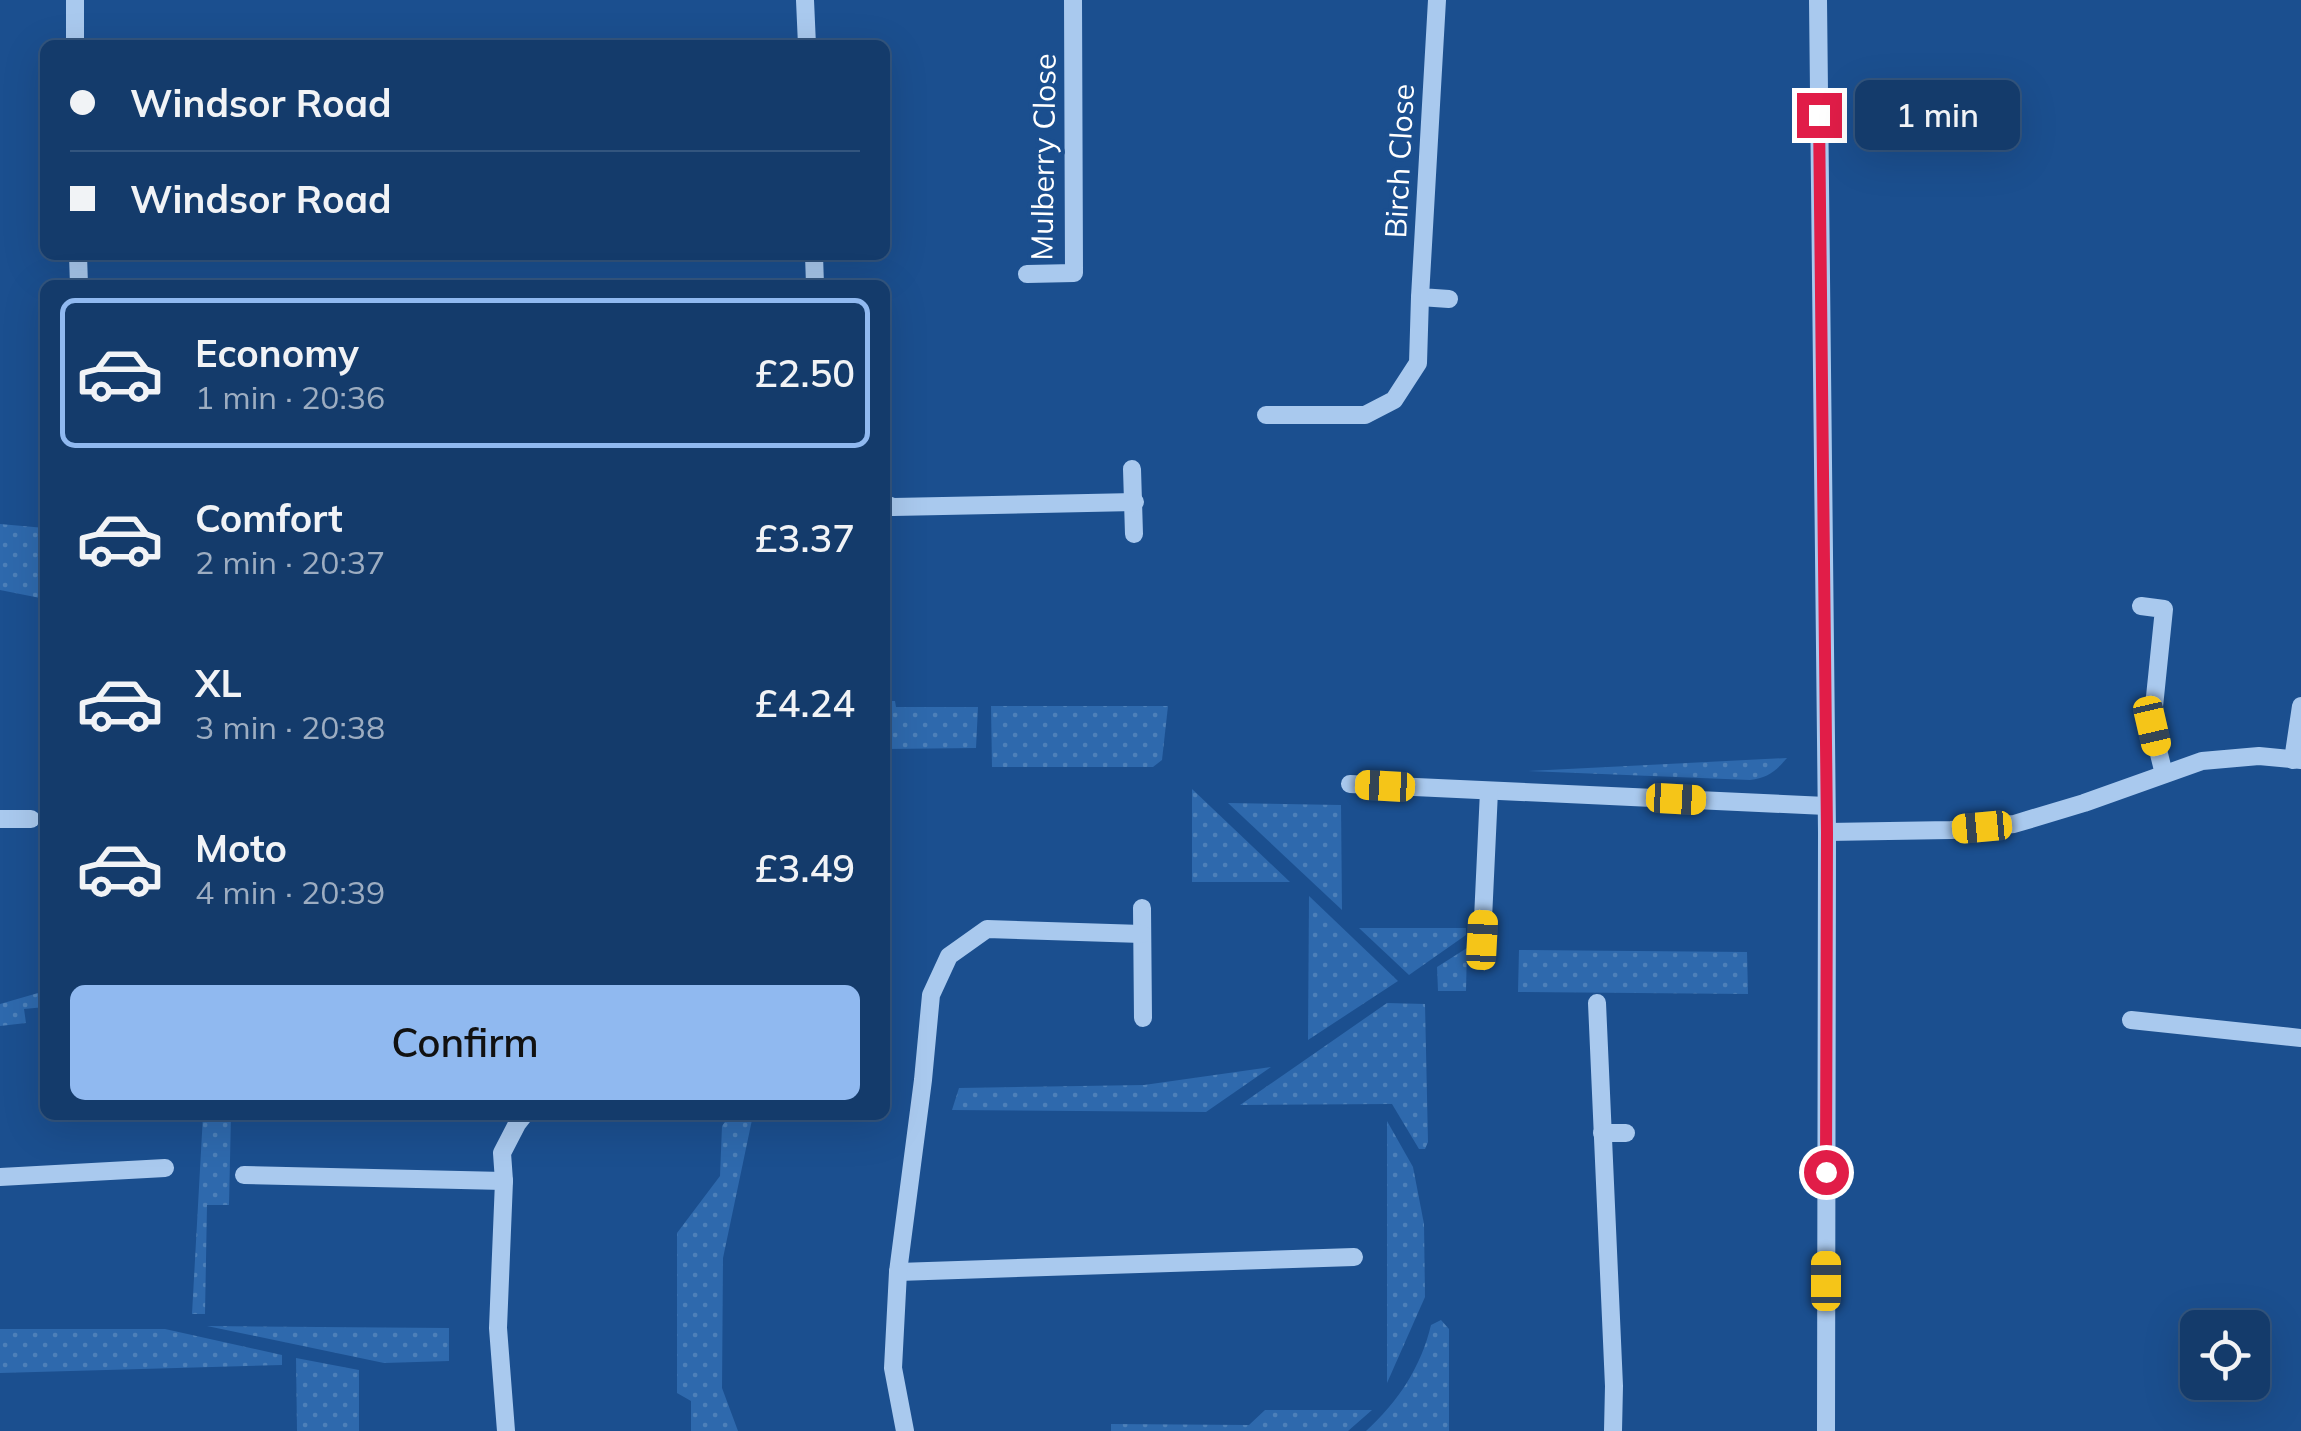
<!DOCTYPE html>
<html lang="en">
<head>
<meta charset="utf-8">
<style>
  :root { --surface:#143b6b; --page:#1d4271; --text:#f1f3f6; --muted:#9dadc1; --line:#33557e; --accent:#90b9f0 }
  body { margin:0; font-family:Mulish,sans-serif; background:var(--page); color:var(--text); height:100vh; display:flex; flex-direction:column; font-size:38px; white-space:nowrap }
  * { box-sizing:border-box; margin:0 }
  p { font-size:32px; color:var(--muted) }
  .icon { flex:none; width:55px; height:55px; fill:none; stroke:currentColor; stroke-width:2; stroke-linecap:round; stroke-linejoin:round }
  .map { position:relative; flex:1; overflow:hidden }
  .panel { position:absolute; left:40px; top:280px; width:850px; height:840px; display:flex; flex-direction:column; background:var(--surface); border-radius:15px; box-shadow:0 10px 40px #0002,0 0 0 2px var(--line) }
  .panel>* { flex:none }
  .banner { position:absolute; left:40px; top:40px; width:850px; height:220px; border-radius:15px; box-shadow:0 10px 40px #0002,0 0 0 2px var(--line); display:grid; align-content:center; height:220px; padding:0 30px; background:var(--surface) }
  .fabs { position:absolute; left:2180px; top:1310px; display:grid; gap:20px }
  .fabs a { display:grid; place-items:center; width:90px; height:90px; border-radius:15px; background:var(--surface); box-shadow:0 10px 40px #0002,0 0 0 2px var(--line); font-size:50px }
  .end { position:absolute; width:45px; height:45px; margin:-22px; border:12px solid #e11d48; background:#fff; box-shadow:0 0 0 5px #fff }
  .from { border-radius:50% }
  .bubble { position:absolute; height:70px; border-radius:15px; background:var(--surface); box-shadow:0 10px 40px #0002,0 0 0 2px var(--line); font-size:32px; font-weight:600; line-height:70px; text-align:center }
  .car { position:absolute; width:30px; height:60px; margin:-30px -15px; border-radius:12px; box-shadow:0 0 8px 2px #0007; background:linear-gradient(#f5c518 24%,#345 0 40%,#f5c518 0 76%,#345 0 86%,#f5c518 0) }
  .banner b { display:flex; align-items:center; gap:35px; height:95px; font-size:38px }
  .banner b+b { border-top:2px solid var(--line) }
  .banner i { width:25px; height:25px; background:var(--text) }
  ul { padding:18px 0 0; list-style:none }
  li { display:flex; align-items:center; gap:30px; height:150px; margin:0 20px 15px; padding:0 10px; border:5px solid transparent; border-radius:15px }
  li div { flex:1 }
  li b { display:block; font-size:38px }
  li em { font-style:normal; font-weight:600 }
  li.on { border-color:var(--accent) }
  li>.icon { width:90px; height:90px; stroke-width:1.5 }
  .button { display:flex; gap:20px; margin-top:auto; padding:20px 30px }
  .button a { flex:1; height:115px; border-radius:15px; background:var(--accent); color:#111; font-size:40px; font-weight:600; line-height:115px; text-align:center }
  .map>svg:first-child { display:block }
</style>
</head>
<body>
<div class="map">
<svg width="2301" height="1431" viewBox="0 0 2301 1431">
  <defs>
    <pattern id="grass-dots" width="8" height="8" patternUnits="userSpaceOnUse" patternTransform="scale(2.5)"><rect width="8" height="8" fill="#2e69ad"/><path d="M2 2h.1M6 6h.1" fill="none" stroke="#4d80b9" stroke-width="1.8" stroke-linecap="round"/></pattern>
  </defs>
  <rect width="100%" height="100%" fill="#1b4f8f"/>
  <g fill="url(#grass-dots)">
    <polygon points="256,279 256,285 107,285 106,280"/>
    <polygon points="0,524 45,528 45,599 0,590"/>
    <polygon points="40,610 45,611 45,977 40,979"/>
    <polygon points="885,701 895,701 896,707 978,707 976,748 885,749"/>
    <polygon points="991,706 1168,706 1162,760 1153,767 992,767"/>
    <path d="M1787 758C1776 771 1767 778 1750 780L1528 771Z"/>
    <polygon points="1192,789 1290,882 1192,882"/>
    <polygon points="1228,803 1341,805 1342,910"/>
    <polygon points="1309,896 1398,981 1308,1040"/>
    <polygon points="1359,928 1466,928 1466,935 1409,975"/>
    <polygon points="1467,948 1466,991 1438,991 1437,967"/>
    <polygon points="1519,950 1747,952 1748,994 1518,992"/>
    <polygon points="45,991 45,1007 24,1009 26,1023 0,1026 0,1004"/>
    <polygon points="1387,1003 1425,1004 1428,1142 1425,1149 1419,1149 1392,1104 1240,1105"/>
    <polygon points="1271,1067 1206,1112 952,1110 959,1088 1144,1085"/>
    <polygon points="203,1115 231,1115 229,1205 207,1205 205,1314 192,1314"/>
    <polygon points="730,1115 753,1115 723,1258 722,1388 738,1431 691,1431 691,1401 677,1393 677,1233 720,1176 722,1126"/>
    <polygon points="1387,1121 1413,1167 1424,1224 1425,1297 1387,1383"/>
    <path d="M1441 1320 1449 1329V1431H1366C1398 1402 1421 1367 1431 1325Z"/>
    <polygon points="207,1326 449,1328 449,1361 384,1363"/>
    <polygon points="0,1329 165,1329 282,1355 282,1365 0,1373"/>
    <polygon points="296,1358 359,1370 359,1431 297,1431"/>
    <polygon points="1265,1410 1372,1410 1348,1431 1111,1431 1111,1424 1249,1425"/>
  </g>
  <g fill="none" stroke-linecap="round" stroke-linejoin="round">
    <g stroke="#a9c9ee" stroke-width="18">
      <polyline points="805,0 807,45"/>
      <polyline points="1437,0 1420,297 1449,299"/>
      <polyline points="1818,0 1827,832 1826,1431"/>
      <polyline points="75,45 75,0"/>
      <polyline points="78,255 79,285"/>
      <polyline points="814,255 815,285"/>
      <polyline points="1027,274 1074,273 1073,0"/>
      <polyline points="1266,415 1365,415 1394,400 1418,363 1420,297"/>
      <polyline points="1132,469 1134,534"/>
      <polyline points="885,504 893,507 1135,502"/>
      <polyline points="2141,606 2164,609 2152,726 2164,774"/>
      <polyline points="2293,760 2301,706"/>
      <polyline points="1350,784 1826,806"/>
      <polyline points="0,819 31,819"/>
      <polyline points="1827,832 1951,830 2014,824 2084,803 2202,761 2259,756 2301,760"/>
      <polyline points="1142,908 1143,1018"/>
      <polyline points="1482,940 1489,791"/>
      <polyline points="1597,1003 1614,1386 1613,1431"/>
      <polyline points="2131,1020 2301,1038"/>
      <polyline points="1602,1133 1626,1133"/>
      <polyline points="244,1175 504,1181"/>
      <polyline points="0,1177 165,1168"/>
      <polyline points="898,1272 1354,1257"/>
      <polyline points="506,1431 498,1328 504,1181 502,1153 517,1124 524,1115"/>
      <polyline points="905,1431 893,1368 898,1272 923,1080 931,995 949,956 987,929 1142,934"/>
    </g>
  </g>
  <g fill="none" stroke-linecap="round" stroke-linejoin="round">
    <polyline stroke="#e11d48" stroke-width="12" points="1819,115 1827,832 1826,1172"/>
  </g>
  <g text-anchor="middle" stroke-width="8" stroke-linejoin="round" paint-order="stroke">
    <g font-size="30" fill="#fff" stroke="#1b4f8f">
      <text transform="translate(1044 157) rotate(-89)" y="10">Mulberry Close</text>
      <text transform="translate(1400 161) rotate(-87)" y="10">Birch Close</text>
    </g>
  </g>
</svg>
<div class="fabs">
<a><svg class="icon" aria-label="locate" viewBox="0 0 24 24"><circle cx="12" cy="12" r="6"/><path d="M12 2v4M12 18v4M2 12h4M18 12h4"/></svg></a>
</div>
<i class="end from" style="left:1826px;top:1172px"></i>
<i class="end" style="left:1819px;top:115px"></i>
<div class="bubble" style="left:1855px;top:80px;width:165px">1 min</div>
<i class="car" style="left:2152px;top:726px;rotate:167deg"></i>
<i class="car" style="left:1385px;top:786px;rotate:273deg"></i>
<i class="car" style="left:1676px;top:799px;rotate:93deg"></i>
<i class="car" style="left:1982px;top:827px;rotate:265deg"></i>
<i class="car" style="left:1482px;top:940px;rotate:3deg"></i>
<i class="car" style="left:1826px;top:1281px;rotate:0deg"></i>
<div class="banner">
<b><i class="from"></i>Windsor Road</b>
<b><i></i>Windsor Road</b>
</div>
<section class="panel">
<ul>
<li class="on"><svg class="icon" aria-label="car" viewBox="0 0 24 24"><path d="M5 17H2v-5l4-1 3-4h7l3 4 3 1v5h-3M9 17h6M6 11h13"/><circle cx="7" cy="17" r="2"/><circle cx="17" cy="17" r="2"/></svg><div><b>Economy</b><p>1 min · 20:36</p></div><em>£2.50</em></li>
<li><svg class="icon" aria-label="car" viewBox="0 0 24 24"><path d="M5 17H2v-5l4-1 3-4h7l3 4 3 1v5h-3M9 17h6M6 11h13"/><circle cx="7" cy="17" r="2"/><circle cx="17" cy="17" r="2"/></svg><div><b>Comfort</b><p>2 min · 20:37</p></div><em>£3.37</em></li>
<li><svg class="icon" aria-label="car" viewBox="0 0 24 24"><path d="M5 17H2v-5l4-1 3-4h7l3 4 3 1v5h-3M9 17h6M6 11h13"/><circle cx="7" cy="17" r="2"/><circle cx="17" cy="17" r="2"/></svg><div><b>XL</b><p>3 min · 20:38</p></div><em>£4.24</em></li>
<li><svg class="icon" aria-label="car" viewBox="0 0 24 24"><path d="M5 17H2v-5l4-1 3-4h7l3 4 3 1v5h-3M9 17h6M6 11h13"/><circle cx="7" cy="17" r="2"/><circle cx="17" cy="17" r="2"/></svg><div><b>Moto</b><p>4 min · 20:39</p></div><em>£3.49</em></li>
</ul>
<div class="button"><a>Confirm</a></div>
</section>
</div>
</body>
</html>
